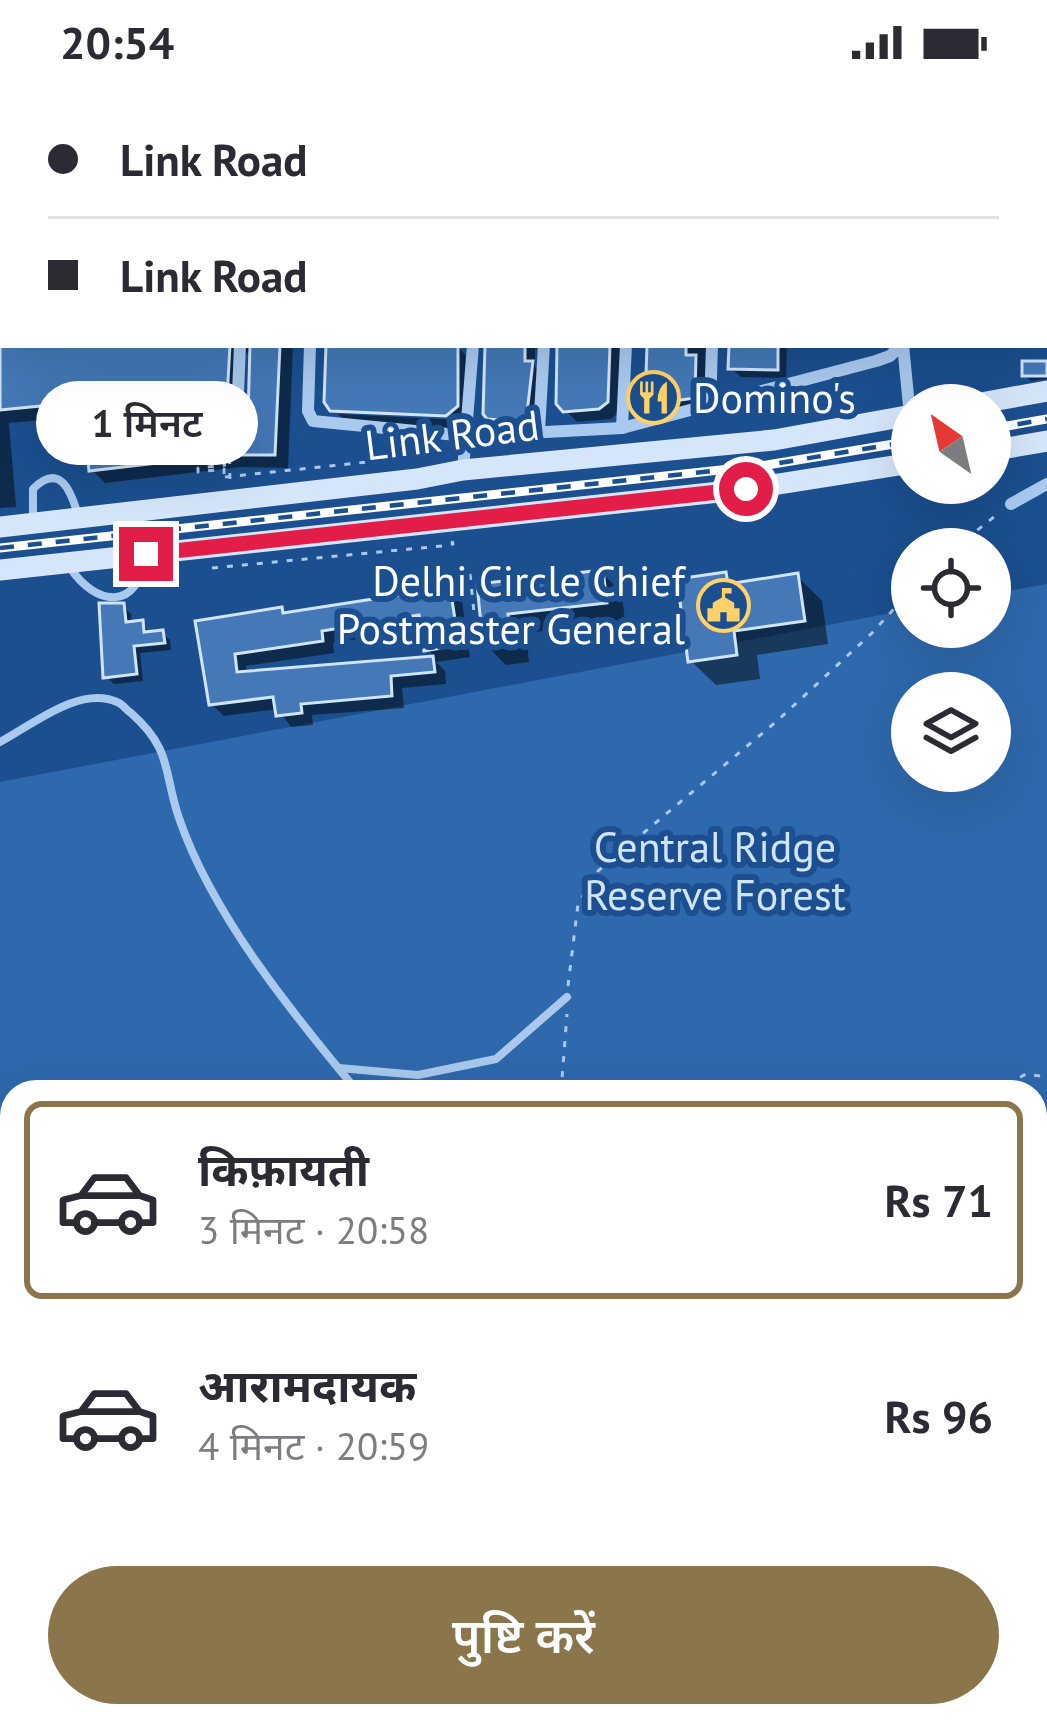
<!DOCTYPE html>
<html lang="hi">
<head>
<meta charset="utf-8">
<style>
  :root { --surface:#fff; --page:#f2f2f3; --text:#2b2b33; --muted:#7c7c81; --line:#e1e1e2; --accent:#8a764a }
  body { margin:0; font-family:"PT Sans","Noto Sans Devanagari",sans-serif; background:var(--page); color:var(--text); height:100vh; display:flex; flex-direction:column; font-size:45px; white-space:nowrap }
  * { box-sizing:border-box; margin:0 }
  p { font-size:39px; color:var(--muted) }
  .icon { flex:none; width:66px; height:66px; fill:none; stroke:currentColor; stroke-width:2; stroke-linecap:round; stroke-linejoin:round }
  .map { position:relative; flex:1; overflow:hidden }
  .details { position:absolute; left:0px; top:996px; width:1047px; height:648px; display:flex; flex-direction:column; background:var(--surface); border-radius:36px 36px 0 0; box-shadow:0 12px 48px #0002 }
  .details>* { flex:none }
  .banner { position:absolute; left:0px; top:0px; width:1047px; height:264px; box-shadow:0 12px 48px #0002; display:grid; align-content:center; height:264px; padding:0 48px; background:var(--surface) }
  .needle { width:78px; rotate:326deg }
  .controls { position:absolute; left:891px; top:300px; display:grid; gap:24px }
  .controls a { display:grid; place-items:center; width:120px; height:120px; border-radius:50%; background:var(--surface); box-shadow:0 12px 48px #0002; font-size:60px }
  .end { position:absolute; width:54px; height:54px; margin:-27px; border:15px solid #e11d48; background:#fff; box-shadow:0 0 0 6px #fff }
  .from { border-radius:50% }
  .bubble { position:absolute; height:84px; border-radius:42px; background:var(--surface); box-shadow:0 12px 48px #0002; font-size:39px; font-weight:600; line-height:84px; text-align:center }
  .banner b { display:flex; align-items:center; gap:42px; height:114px; font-size:45px }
  .banner b+b { border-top:3px solid var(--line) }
  .banner i { width:30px; height:30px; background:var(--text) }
  ul { padding:21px 0 0; list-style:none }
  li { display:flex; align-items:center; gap:36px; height:198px; margin:0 24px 18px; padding:0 24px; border:6px solid transparent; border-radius:18px }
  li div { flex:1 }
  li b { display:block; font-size:45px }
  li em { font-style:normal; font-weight:600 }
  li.selected { border-color:var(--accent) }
  li>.icon { width:108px; height:108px; stroke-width:1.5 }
  .cta { display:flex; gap:24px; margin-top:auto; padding:24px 48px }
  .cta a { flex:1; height:138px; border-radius:72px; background:var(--accent); color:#fff; font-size:48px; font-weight:600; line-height:138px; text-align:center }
  .status { display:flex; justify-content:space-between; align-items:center; height:84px; padding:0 60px; background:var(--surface); direction:ltr }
  .status svg { height:33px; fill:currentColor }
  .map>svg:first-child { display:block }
</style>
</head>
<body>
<div class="status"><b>20:54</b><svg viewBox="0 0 49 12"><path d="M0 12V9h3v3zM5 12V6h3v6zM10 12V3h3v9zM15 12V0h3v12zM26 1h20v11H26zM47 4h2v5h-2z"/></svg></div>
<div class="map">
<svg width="1047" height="1644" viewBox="0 0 1047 1644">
  <rect width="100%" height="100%" fill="#1b4f8f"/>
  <path fill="#2e69ad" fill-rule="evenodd" d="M1047 500V1644H0V698L912 525V543H990V510ZM912 609H990V687H912ZM12 1008H1035V1632H12Z"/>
  <g fill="#0007" fill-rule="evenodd">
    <path d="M0 0H253L3 3V261H293L288 384 240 383 105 399 92 386 87 332 9 339 16 423 0 424ZM253 263 250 334 239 351 242 275Z"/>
    <polygon points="336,0 474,0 336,3"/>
    <polygon points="499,0 638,0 498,3"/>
    <polygon points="656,0 713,0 716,3 656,3"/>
    <polygon points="328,261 456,261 470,276 469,335 460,344 346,338 338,330 461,336 461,330 336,324 336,329 332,325"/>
    <polygon points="488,261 535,261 535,283 543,291 538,348 502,346 486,329"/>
    <polygon points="560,261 622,261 618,329 611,335 577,338 559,319"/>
    <polygon points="649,261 711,261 709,328 663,335 648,320"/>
    <polygon points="732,261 787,261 786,294 741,293 731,284"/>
    <polygon points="1047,280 1047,295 1031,297 1025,291"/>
    <polygon points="602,489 622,509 625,538 526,549 529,578 506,581 486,561 480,503"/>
    <polygon points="725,491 735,502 797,492 822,517 828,560 757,571 760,595 716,601 691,577"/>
    <path d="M449 506 462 518 470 573 436 578 445 587 446 600 402 604 404 624 312 631 313 641 291 643 278 625 224 632 211 620 198 539 281 526 287 532ZM424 544 427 565 436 574 247 591 246 582 334 569 333 559Z"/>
    <polygon points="123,522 131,530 132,540 142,539 150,550 162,549 170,556 171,566 140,569 143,597 114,600 106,592"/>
  </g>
  <g fill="#4478b7" stroke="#cfe3fa" stroke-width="3">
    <polygon points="0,261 230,261 226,333 230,341 238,343 248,333 250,261 280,261 275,371 225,371 89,387 82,318 0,326"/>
    <polygon points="326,261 458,261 458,322 446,332 330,327 324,318"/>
    <polygon points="485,261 525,261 525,277 533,277 526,338 487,335 483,330"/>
    <polygon points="557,261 610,261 608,318 599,325 563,328 556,320"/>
    <polygon points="647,261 686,261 686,271 696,271 695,314 645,321"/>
    <polygon points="729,261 778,261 778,286 728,285"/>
    <rect x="1022" y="277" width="25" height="15"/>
    <polygon points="603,486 607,519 508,530 511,559 483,562 477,500"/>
    <polygon points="726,488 728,500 798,489 805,537 734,547 737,571 688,578 677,495"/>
    <polygon points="450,503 459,561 424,567 419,531 322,547 323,557 235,570 237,588 433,572 435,588 391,592 392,612 301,620 302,629 276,632 273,613 209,621 195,537 282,523 283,529"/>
    <polygon points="99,519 124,519 126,538 143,536 144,548 163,546 165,559 134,562 137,590 103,594"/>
  </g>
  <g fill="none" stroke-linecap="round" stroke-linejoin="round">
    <g stroke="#a9c9ee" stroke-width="3" stroke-dasharray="6 9" stroke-linecap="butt">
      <polyline points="229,344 230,400"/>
      <polyline points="224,390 224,385 198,388 198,384 226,381"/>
      <polyline points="225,393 434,371"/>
      <polyline points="954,465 1000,428"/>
      <polyline points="212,484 442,462 453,460 452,457"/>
      <polyline points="470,490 478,566"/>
      <polyline points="568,902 578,820 598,787 777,637 872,549 912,505"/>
      <polyline points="561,1008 567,930"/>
      <polyline points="994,1008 1026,990 1047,993"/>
      <polyline points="410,1632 412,1644"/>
    </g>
    <g stroke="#a9c9ee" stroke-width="8">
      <path d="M33 438V405C60 378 71 407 78 431"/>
      <path d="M69 482C96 524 139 527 145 471"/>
      <path d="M0 658C32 641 80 601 117 618 123 620 126 626 131 629 173 666 163 688 179 734 212 831 293 930 358 1008"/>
      <polyline points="339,984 418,991 496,975 567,913"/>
      <polyline points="914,1632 926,1644"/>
    </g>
    <g stroke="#a9c9ee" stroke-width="12">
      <polyline points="905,0 905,3"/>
      <polyline points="249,3 249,0"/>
      <polyline points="314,3 314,0"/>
      <polyline points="484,3 484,0"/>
      <polyline points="559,3 559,0"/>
      <polyline points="636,3 636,0"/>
      <polyline points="720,3 720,0"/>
      <polyline points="310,261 308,327 313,337 467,352 622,344 876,277 890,272 901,261"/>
      <polyline points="903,261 910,332"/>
      <polyline points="710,323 712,261"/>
      <polyline points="237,333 240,261"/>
      <polyline points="622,344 626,261"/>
      <polyline points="539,347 544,261"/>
      <polyline points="463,386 473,261"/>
      <polyline points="1011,420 1047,400"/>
    </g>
    <g stroke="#d6e6fa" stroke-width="21">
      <polyline points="970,321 1047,307"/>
      <polyline points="990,367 1047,357"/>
      <polyline points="0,443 417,395 463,386 774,356 912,331"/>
      <polyline points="0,486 747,405 912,379"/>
    </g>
    <defs>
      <g id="rail">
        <polyline points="990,345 1047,335"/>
        <polyline points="0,464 767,381 912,357"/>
      </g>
    </defs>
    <use href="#rail" stroke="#fff" stroke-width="9"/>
    <use href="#rail" stroke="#1b4f8f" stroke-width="4.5" stroke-dasharray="14" stroke-linecap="butt"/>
  </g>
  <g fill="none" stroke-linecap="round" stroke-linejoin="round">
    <polyline stroke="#e11d48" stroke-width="15" points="146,470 746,405"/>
  </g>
  <defs>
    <symbol id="restaurant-ring" viewBox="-11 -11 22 22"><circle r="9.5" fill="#1b4f8f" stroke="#ffd166" stroke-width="1.5"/><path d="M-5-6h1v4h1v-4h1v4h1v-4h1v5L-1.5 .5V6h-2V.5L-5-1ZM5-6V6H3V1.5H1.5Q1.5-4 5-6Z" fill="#ffd166"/></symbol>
    <symbol id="civic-ring" viewBox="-11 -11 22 22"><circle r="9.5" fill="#1b4f8f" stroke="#ffd166" stroke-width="1.5"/><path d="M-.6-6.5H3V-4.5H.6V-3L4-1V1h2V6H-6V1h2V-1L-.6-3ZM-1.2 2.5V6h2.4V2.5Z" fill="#ffd166"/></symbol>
  </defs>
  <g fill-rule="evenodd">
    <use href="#restaurant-ring" x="624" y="284" width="59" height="59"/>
    <use href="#civic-ring" x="694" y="492" width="59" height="59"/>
  </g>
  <g text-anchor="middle" stroke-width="12" stroke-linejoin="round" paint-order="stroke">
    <g font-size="42" fill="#fff" stroke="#1b4f8f" text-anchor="start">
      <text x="693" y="329">Domino's</text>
      <text x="685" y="512" text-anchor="end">Delhi Circle Chief<tspan x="685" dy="48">Postmaster General</tspan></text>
    </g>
    <g font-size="42" fill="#fff" stroke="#1b4f8f">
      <text transform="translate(452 351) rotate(-7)" y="15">Link Road</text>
    </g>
    <g font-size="42" fill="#cfe3fa" stroke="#1b4f8f">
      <text x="715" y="778">Central Ridge<tspan x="715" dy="48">Reserve Forest</tspan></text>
    </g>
  </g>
</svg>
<div class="controls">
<a><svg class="needle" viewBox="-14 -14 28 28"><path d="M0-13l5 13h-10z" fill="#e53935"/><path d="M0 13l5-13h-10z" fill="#7c7c81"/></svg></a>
<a><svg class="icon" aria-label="locate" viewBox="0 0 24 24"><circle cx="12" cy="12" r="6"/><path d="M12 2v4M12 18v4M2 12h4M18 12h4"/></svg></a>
<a><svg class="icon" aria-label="layers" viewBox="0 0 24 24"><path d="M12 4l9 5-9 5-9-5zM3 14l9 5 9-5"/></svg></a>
</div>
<i class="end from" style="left:746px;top:405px"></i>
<i class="end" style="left:146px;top:470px"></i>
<div class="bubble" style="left:36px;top:297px;width:222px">1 मिनट</div>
<div class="banner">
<b><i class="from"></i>Link Road</b>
<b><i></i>Link Road</b>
</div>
<section class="details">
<ul>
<li class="selected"><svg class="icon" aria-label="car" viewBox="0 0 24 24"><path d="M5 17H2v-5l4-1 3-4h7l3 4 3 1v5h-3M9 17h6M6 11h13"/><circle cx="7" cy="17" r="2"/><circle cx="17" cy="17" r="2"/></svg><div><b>किफ़ायती</b><p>3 मिनट · 20:58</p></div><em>Rs 71</em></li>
<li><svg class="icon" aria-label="car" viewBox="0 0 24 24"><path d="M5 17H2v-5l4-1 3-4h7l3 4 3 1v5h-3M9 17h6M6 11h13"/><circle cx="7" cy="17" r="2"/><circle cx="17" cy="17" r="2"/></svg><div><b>आरामदायक</b><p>4 मिनट · 20:59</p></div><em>Rs 96</em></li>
</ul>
<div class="cta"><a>पुष्टि करें</a></div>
</section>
</div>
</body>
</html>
